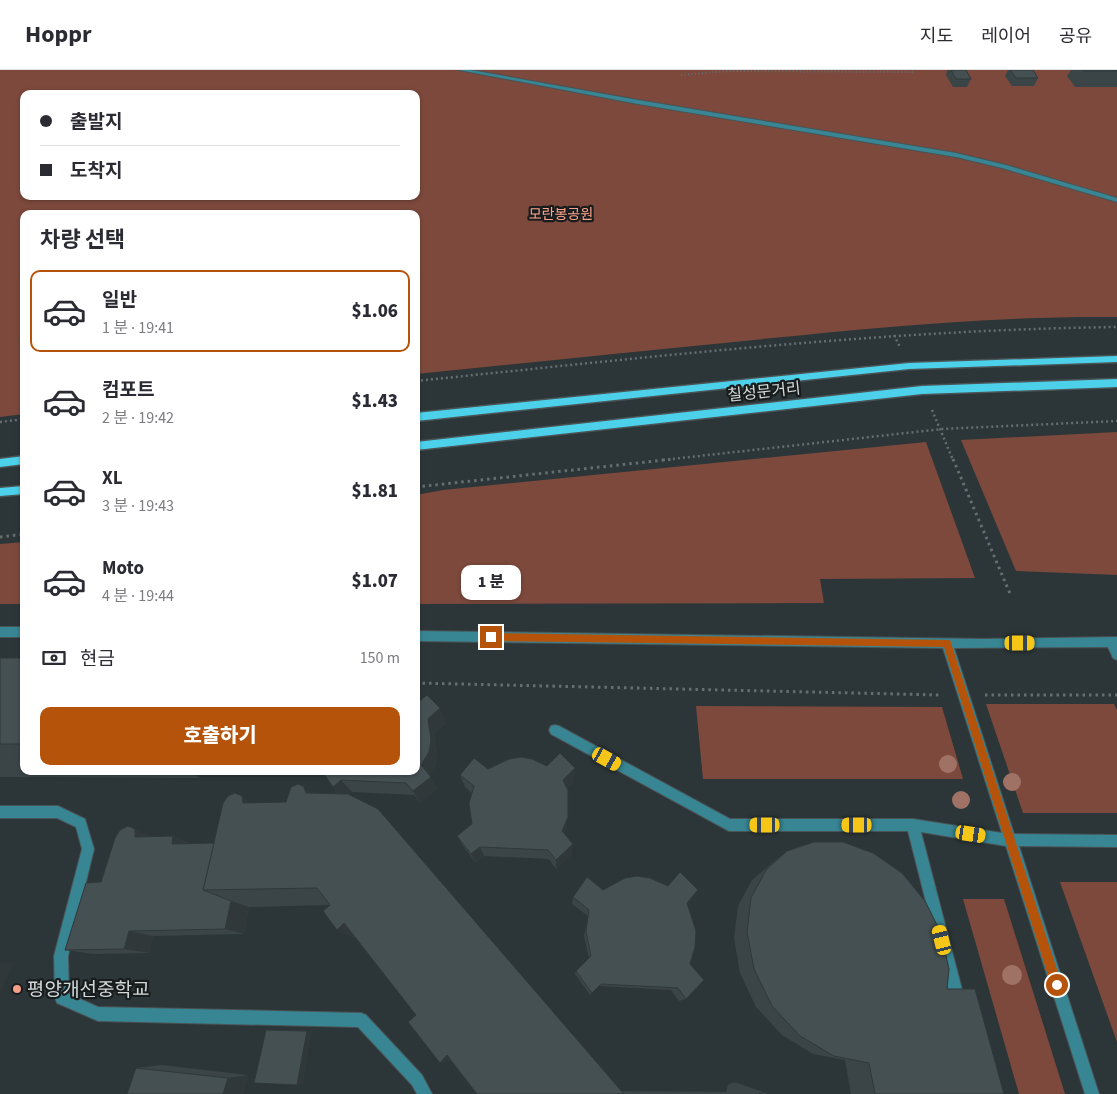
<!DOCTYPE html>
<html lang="ko">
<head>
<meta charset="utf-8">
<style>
  :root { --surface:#fff; --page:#f2f2f3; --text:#2b2b33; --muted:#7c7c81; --line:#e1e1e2; --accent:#b45309 }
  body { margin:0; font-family:"Source Sans 3","Noto Sans KR",sans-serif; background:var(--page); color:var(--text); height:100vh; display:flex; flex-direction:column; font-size:19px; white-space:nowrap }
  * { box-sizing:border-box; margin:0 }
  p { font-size:16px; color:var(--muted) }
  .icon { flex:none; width:28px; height:28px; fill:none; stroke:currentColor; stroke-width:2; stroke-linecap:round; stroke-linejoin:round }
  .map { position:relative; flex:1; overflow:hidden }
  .panel { position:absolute; left:20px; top:140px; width:400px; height:565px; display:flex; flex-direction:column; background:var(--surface); border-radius:10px; box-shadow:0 1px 4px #0004 }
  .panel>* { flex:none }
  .top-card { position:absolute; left:20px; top:20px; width:400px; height:110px; border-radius:10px; box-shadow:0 1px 4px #0004; display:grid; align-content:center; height:110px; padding:0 20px; background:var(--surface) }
  .end { position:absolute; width:22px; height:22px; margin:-11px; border:6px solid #b45309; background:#fff; box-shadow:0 0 0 2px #fff }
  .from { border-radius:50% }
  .bubble { position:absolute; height:35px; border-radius:10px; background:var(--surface); box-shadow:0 1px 4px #0004; font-size:16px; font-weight:800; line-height:35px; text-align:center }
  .car { position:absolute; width:15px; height:30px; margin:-15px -8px; border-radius:6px; box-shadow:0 0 4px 1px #0007; background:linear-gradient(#f5c518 24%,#345 0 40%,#f5c518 0 76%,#345 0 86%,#f5c518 0) }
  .top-card b { display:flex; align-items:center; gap:18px; height:48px; font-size:19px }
  .top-card b+b { border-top:1px solid var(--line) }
  .top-card i { width:12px; height:12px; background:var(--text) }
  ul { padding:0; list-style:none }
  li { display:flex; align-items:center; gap:15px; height:82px; margin:0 10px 8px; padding:0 10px; border:2px solid transparent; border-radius:10px }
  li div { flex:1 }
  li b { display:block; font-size:19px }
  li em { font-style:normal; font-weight:800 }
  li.active { border-color:var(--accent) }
  li>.icon { width:45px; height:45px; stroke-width:1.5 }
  h2 { padding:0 20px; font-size:22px; line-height:60px }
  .pay { display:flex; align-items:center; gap:12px; height:55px; padding:0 20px; font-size:19px }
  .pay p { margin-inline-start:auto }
  .primary-button { display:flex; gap:10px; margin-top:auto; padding:10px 20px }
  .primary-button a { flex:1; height:58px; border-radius:10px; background:var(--accent); color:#fff; font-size:20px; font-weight:800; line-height:58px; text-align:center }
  header { display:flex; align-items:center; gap:30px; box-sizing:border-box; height:70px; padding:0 25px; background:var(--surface); border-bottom:1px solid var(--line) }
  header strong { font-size:24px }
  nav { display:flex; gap:28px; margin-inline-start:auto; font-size:18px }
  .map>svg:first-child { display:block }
</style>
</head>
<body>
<header>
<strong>Hoppr</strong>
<nav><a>지도</a><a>레이어</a><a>공유</a></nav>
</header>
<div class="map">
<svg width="1117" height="1024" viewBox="0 0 1117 1024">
  <rect width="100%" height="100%" fill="#2c3638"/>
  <g fill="#7c493c" fill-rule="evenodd">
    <path d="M0 0H1117V247C992 246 868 258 744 271 634 282 525 293 416 304V144H24V344L0 347ZM24 24H416V126H24Z"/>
    <polygon points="1117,362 1117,505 1016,501 961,370"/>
    <polygon points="926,372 975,508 820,509 824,533 416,534 416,425 443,420"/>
    <polygon points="24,472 24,534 0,534 0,474"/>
    <polygon points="986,634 1114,634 1117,640 1117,743 1023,743"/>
    <polygon points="696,636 942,637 963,709 703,709"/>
    <polygon points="1060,812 1117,812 1117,972"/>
    <polygon points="963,829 1004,829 1065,1024 1019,1024"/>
  </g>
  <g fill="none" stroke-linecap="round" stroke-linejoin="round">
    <defs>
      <polygon id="service" points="459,0 471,0 638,30 956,83 1006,95 1117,128 1117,132 1002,98 956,87 638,34"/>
      <g id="minor">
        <rect x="0" y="557" width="24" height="10"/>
        <polygon points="416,561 984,569 1117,567 1117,590 1113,588 1108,577 954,578 1014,764 1117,765 1117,777 1019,776 1099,1024 1085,1024 1006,776 921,762 965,931 963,936 958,938 953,936 951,931 908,761 729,761 551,664 549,660 551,656 555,655 559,656 730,749 913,749 1002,763 943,578 416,571"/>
        <polygon points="0,736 58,736 85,749 94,779 68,886 69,924 98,937 361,943 366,945 422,1005 432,1024 417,1024 412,1015 358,957 98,951 57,933 55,928 54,886 82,779 76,757 57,748 0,748"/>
      </g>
      <g id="primary">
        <polygon points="1117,286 1117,292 909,299 416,351 416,343 909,293"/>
        <polygon points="1117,309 1117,317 922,324 416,380 416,372 922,316"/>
        <polygon points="24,386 24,394 0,397 0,389"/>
        <polygon points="24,416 24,424 0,426 0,418"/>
      </g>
    </defs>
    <use href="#service" stroke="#4a5355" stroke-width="2"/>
    <use href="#minor" stroke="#4a5355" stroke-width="2"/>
    <use href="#primary" stroke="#4a5355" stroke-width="3"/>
    <polyline stroke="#656e70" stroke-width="2" stroke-dasharray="1 2.5" stroke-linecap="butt" points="681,5 728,1 913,2"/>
    <g stroke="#656e70" stroke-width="2.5" stroke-dasharray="2 3" stroke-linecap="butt">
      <polyline points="894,265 900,277"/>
      <path d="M416 311C650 287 882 260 1117 257"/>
      <polyline points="932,340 953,390"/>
      <polyline points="0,352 24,349"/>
      <polyline points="663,390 942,359 1117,351"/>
    </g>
    <g stroke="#656e70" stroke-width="3" stroke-dasharray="2.5 4" stroke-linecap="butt">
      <polyline points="953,389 1011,526"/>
      <polyline points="416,417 674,389"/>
      <polyline points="0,467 24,464"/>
      <polyline points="416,613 941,625"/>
      <polyline points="985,625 1117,625"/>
    </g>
    <use href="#service" fill="#388594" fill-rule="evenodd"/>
    <use href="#minor" fill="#388594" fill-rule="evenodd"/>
    <use href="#primary" fill="#4dd1ea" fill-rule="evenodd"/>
  </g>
  <g fill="#a07266">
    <circle cx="948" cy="694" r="9"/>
    <circle cx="1012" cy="712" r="9"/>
    <circle cx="961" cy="730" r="9"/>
    <circle cx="1012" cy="905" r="10"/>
  </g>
  <g fill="#3b4547">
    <polygon points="947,0 966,0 971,9 967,17 953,17 946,5"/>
    <polygon points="1008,0 1033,0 1038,8 1034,16 1012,16 1005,6"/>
    <polygon points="1071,0 1117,0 1117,17 1075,17 1067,6"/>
    <polygon points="0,588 24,588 24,701 201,701 200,708 0,707"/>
    <polygon points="416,634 446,653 434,663 437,684 435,696 429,705 437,719 420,733 414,725 352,722 349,724 621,1021 726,1022 728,1015 734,1012 769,1024 477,1024 450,990 440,993 416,945 356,868 337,860 329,835 249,837 244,864 153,866 149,883 93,884 65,880 101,812 151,767 173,766 190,774 214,774 251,733 286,732 310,723 339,724 333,717"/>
    <polygon points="488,699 574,711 567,718 567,757 564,764 572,784 556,799 549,789 484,786 476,793 463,776 457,766 472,754 472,723 465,717 460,705"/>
    <polygon points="787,781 947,919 1004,1024 851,1024 845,990 813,984 782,965 756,937 740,903 734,868 738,836 752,810 772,793"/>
    <polygon points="603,820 687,833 690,894 686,929 679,931 671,920 599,916 590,925 575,904 576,901 589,888 584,866 588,846 572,834 573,827"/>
    <polygon points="161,995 248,1005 243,1024 127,1024 136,998"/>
  </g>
  <g fill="#303839">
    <polygon points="440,638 446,653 434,663 437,684 435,696 428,708 421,695 428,649"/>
    <polygon points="575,698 574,711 563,722 563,710"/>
    <polygon points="190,701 201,701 200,708"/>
    <polygon points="431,707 437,719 420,733 413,721"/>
    <polygon points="341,710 352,722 344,728 333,717"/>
    <polygon points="304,717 334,745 306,723"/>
    <polygon points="242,726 280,754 243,733"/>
    <polygon points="568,747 567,757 562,770 562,761"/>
    <polygon points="128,756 157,769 135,767"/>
    <polygon points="173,766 193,776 172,774"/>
    <polygon points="573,774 572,784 556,799 556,790"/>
    <polygon points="480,777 484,786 476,793 471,784"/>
    <polygon points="231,831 249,837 244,864 225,859"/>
    <polygon points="344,853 366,872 337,860"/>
    <polygon points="129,861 153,866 149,883 124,879"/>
    <polygon points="0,892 13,893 0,925"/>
    <polygon points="307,961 312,961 303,1014 297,1015"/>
    <polygon points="447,985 457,988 440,993"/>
    <polygon points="248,1005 243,1024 223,1024 228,1008"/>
  </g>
  <g fill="#455052" stroke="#303839">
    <polygon points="951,0 966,0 971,9 956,9"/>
    <polygon points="1010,0 1033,0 1038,8 1016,8"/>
    <polygon points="1083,0 1117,0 1117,1 1084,1"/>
    <rect x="0" y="588" width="24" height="86"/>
    <polygon points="427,625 440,638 428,649 431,670 429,682 421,695 431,707 413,721 406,713 341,710 333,717 322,701 416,701 416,634"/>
    <polygon points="560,683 575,698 563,710 568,720 568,747 562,761 573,774 556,790 548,780 480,777 471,784 457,766 472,754 469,733 474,716 460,705 474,688 488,699 509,689 521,687 532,689 547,696"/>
    <polygon points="298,714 304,717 306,723 348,724 378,739 624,1024 477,1024 447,985 440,993 408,952 416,945 344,853 337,860 323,841 330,835 317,818 203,820 223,733 228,726 235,723 242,726 243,733 286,732 291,717"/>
    <polygon points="128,756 135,759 135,767 173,766 172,774 214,773 203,820 231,831 225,859 129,861 124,879 65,880 86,813 101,812 115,768 120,760"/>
    <polygon points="814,772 843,772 873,783 902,803 925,831 941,863 949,899 947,919 975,919 1004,1024 875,1024 869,993 834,986 800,966 772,936 754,899 747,862 751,828 766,800 787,781"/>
    <polygon points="680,802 698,820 687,833 696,861 695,877 690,894 704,910 686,929 678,918 601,914 592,923 576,901 591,886 586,861 589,840 573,827 587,807 603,820 625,808 637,806 650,808 668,816"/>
    <polygon points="266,960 307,961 297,1015 254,1013"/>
    <polygon points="136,998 228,1008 223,1024 127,1024"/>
    <polygon points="764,1022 769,1024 759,1024"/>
  </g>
  <polygon fill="#b45309" points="491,563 950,570 1062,915 1061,919 1057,921 1051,915 944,577 491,571 486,567"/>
  <circle fill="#f49e88" stroke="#181c1d" stroke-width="2" cx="17" cy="919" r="5"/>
  <g text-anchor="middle" stroke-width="4.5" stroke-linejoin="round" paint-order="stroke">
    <g font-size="14" fill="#ffa38c" stroke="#181c1d">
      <text x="561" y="149">모란봉공원</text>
    </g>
    <g font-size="16" fill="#d2d9da" stroke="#181c1d">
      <text transform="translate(764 321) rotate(-6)" y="6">칠성문거리</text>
    </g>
    <g font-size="19" fill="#d2d9da" stroke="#181c1d" text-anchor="start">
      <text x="27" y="926">평양개선중학교</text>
    </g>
  </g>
</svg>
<i class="end from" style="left:1057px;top:915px"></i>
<i class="end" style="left:491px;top:567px"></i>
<div class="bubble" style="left:461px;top:495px;width:60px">1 분</div>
<i class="car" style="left:1020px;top:573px;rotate:90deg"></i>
<i class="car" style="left:607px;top:689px;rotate:119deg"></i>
<i class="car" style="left:765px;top:755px;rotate:270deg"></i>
<i class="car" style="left:857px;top:755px;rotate:270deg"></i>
<i class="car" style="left:971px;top:764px;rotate:99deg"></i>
<i class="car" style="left:942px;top:870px;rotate:346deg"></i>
<div class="top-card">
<b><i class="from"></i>출발지</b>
<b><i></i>도착지</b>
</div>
<section class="panel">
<h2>차량 선택</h2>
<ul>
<li class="active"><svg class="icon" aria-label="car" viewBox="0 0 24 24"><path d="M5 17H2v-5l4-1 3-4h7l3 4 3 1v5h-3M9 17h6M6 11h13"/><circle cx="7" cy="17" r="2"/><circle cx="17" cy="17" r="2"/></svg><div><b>일반</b><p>1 분 · 19:41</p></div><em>$1.06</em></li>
<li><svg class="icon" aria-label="car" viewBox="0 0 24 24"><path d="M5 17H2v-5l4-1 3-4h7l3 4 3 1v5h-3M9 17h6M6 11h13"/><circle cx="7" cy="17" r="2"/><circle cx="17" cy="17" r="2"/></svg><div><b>컴포트</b><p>2 분 · 19:42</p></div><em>$1.43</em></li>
<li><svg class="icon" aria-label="car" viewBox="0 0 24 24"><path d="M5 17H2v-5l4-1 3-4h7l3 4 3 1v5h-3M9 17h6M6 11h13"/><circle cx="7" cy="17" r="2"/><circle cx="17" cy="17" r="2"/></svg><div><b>XL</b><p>3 분 · 19:43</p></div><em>$1.81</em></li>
<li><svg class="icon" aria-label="car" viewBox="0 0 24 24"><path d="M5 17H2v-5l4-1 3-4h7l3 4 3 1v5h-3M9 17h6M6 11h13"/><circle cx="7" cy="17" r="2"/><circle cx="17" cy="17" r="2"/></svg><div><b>Moto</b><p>4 분 · 19:44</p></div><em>$1.07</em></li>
</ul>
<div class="pay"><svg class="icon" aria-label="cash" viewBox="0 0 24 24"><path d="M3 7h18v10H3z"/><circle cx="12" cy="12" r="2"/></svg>현금<p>150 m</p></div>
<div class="primary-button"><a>호출하기</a></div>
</section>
</div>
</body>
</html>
